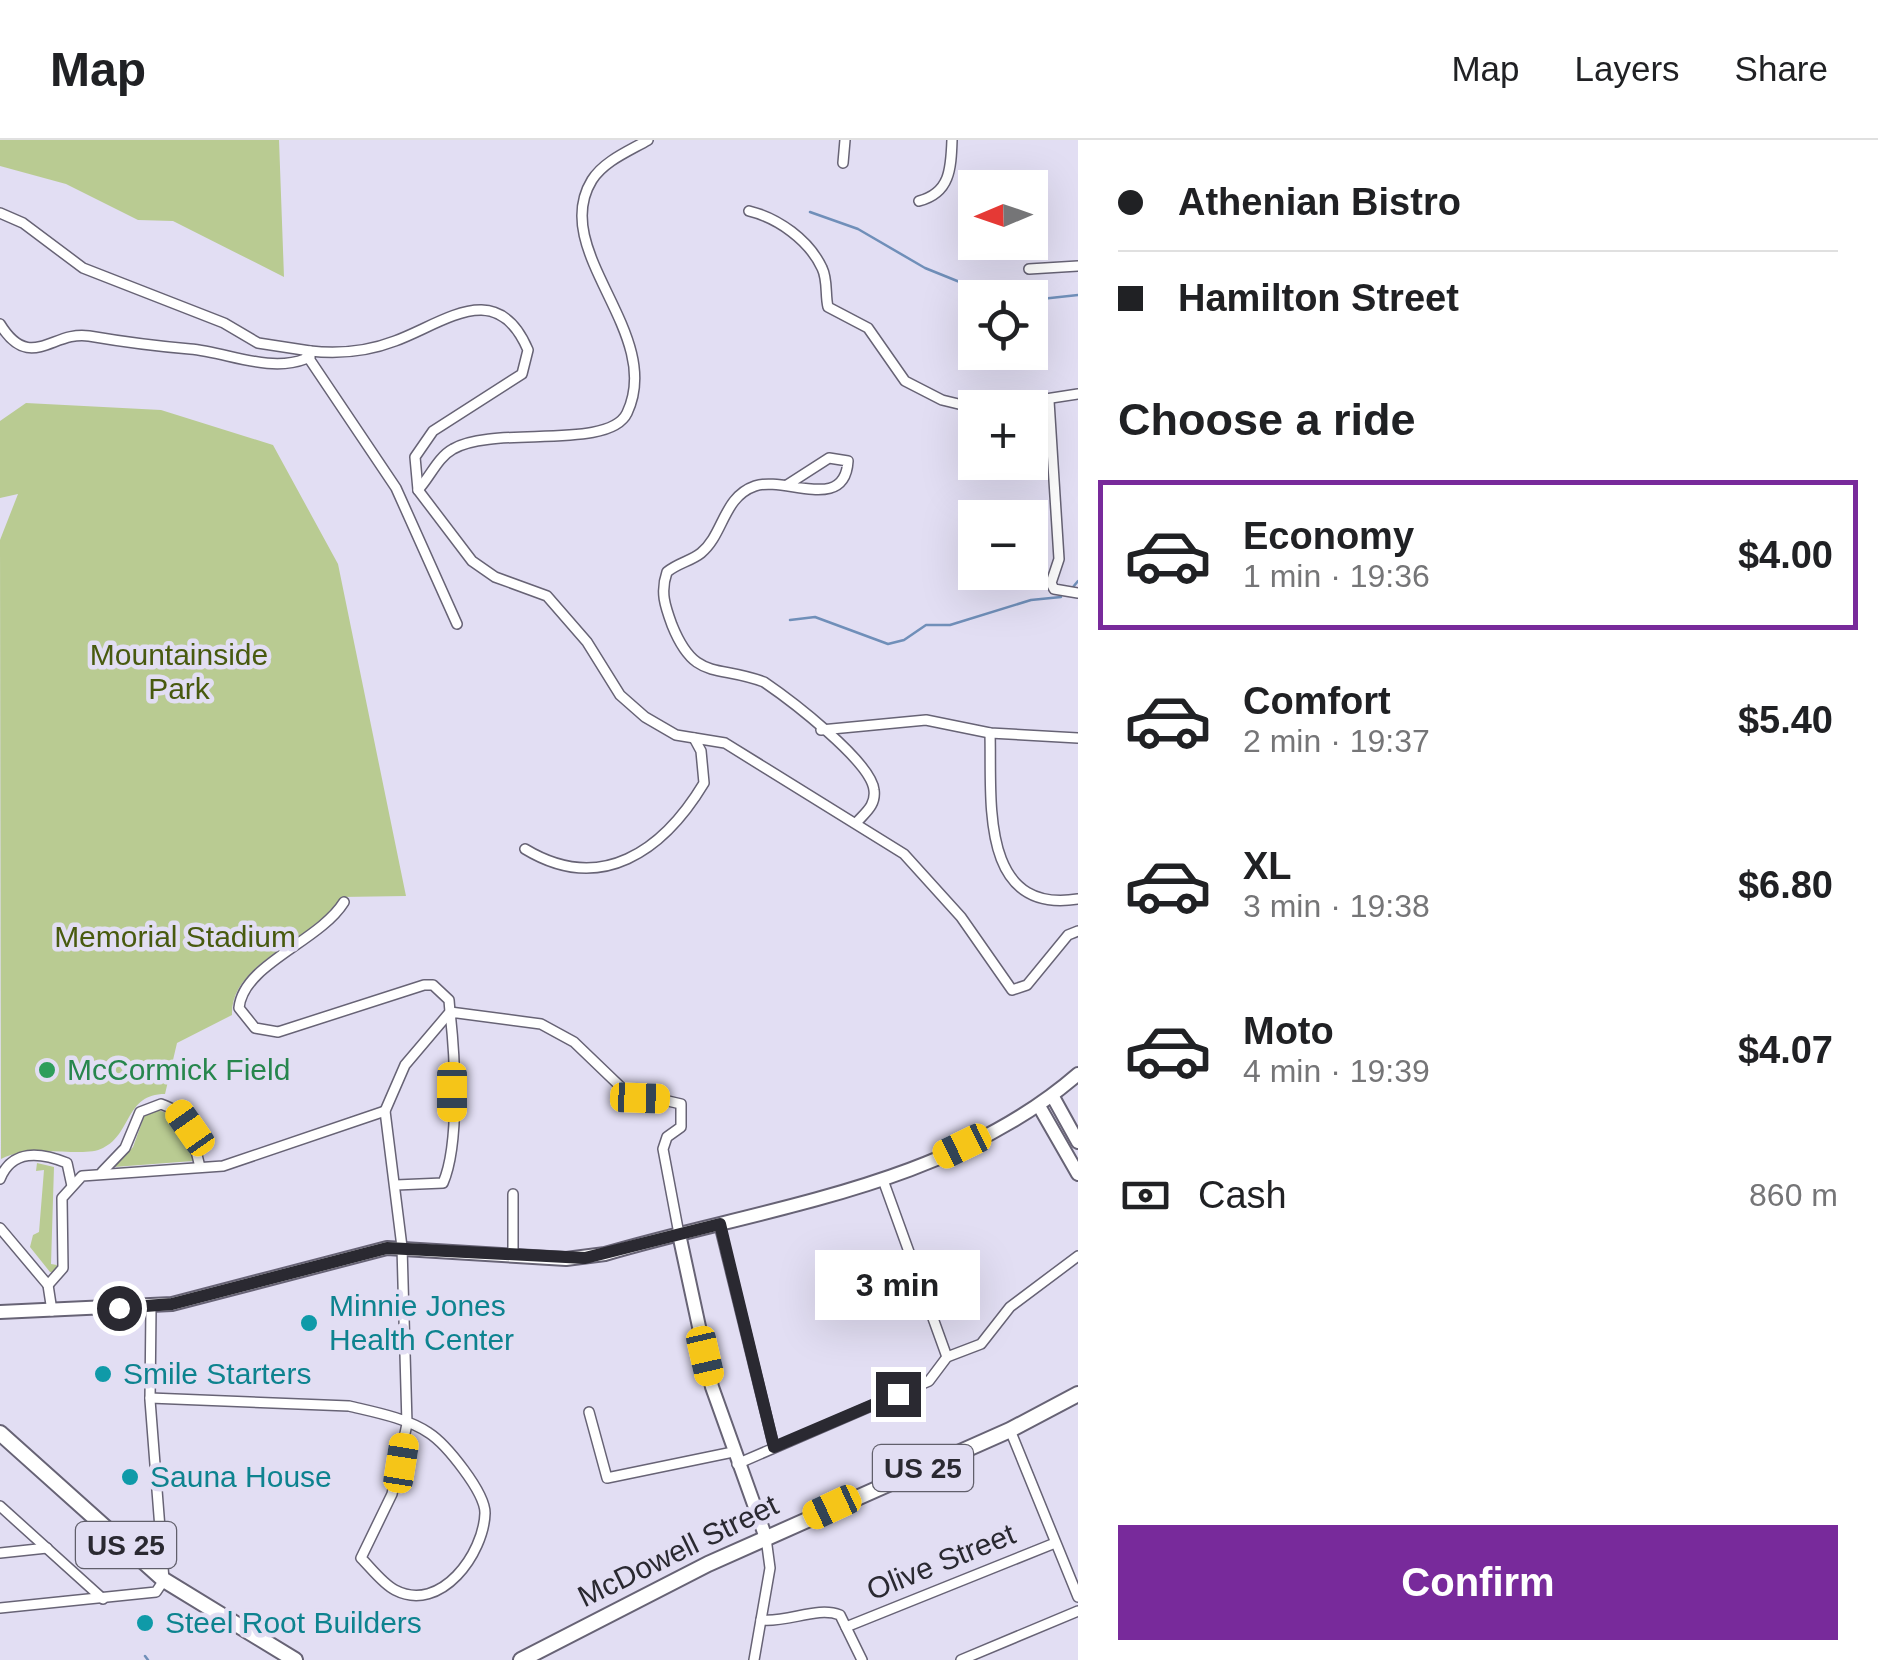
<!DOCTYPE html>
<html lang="en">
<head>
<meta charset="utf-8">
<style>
  :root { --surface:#fff; --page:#f2f2f2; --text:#202124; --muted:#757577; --line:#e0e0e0; --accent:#782a9b }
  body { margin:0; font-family:Arial,sans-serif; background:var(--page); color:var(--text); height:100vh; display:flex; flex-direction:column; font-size:38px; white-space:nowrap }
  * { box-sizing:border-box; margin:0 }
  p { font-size:32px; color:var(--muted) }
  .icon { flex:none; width:55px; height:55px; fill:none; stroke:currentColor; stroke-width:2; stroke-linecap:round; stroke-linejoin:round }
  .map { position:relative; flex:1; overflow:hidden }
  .drawer { display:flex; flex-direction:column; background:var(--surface); width:800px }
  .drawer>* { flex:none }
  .guide { display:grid; align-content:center; height:220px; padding:0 40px; background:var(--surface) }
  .needle { width:65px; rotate:268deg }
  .controls { position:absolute; left:958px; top:30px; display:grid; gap:20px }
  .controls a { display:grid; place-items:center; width:90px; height:90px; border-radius:0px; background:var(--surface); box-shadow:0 10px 40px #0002; font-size:50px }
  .end { position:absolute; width:45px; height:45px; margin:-22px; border:12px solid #2a2931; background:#fff; box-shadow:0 0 0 5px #fff }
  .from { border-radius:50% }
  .bubble { position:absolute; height:70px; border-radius:0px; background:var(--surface); box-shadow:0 10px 40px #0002; font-size:32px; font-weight:700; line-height:70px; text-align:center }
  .car { position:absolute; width:30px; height:60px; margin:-30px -15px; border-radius:12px; box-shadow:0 0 8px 2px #0007; background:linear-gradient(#f5c518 24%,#345 0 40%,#f5c518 0 76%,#345 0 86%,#f5c518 0) }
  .guide b { display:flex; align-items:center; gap:35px; height:95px; font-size:38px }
  .guide b+b { border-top:2px solid var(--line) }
  .guide i { width:25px; height:25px; background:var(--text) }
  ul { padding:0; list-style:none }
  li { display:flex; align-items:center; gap:30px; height:150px; margin:0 20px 15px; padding:0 20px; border:5px solid transparent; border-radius:0px }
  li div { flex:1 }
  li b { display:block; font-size:38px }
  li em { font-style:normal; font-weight:700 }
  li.active { border-color:var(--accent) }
  li>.icon { width:90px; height:90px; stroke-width:1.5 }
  h2 { padding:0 40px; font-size:45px; line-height:120px }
  .pay { display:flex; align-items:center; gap:25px; height:110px; padding:0 40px; font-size:38px }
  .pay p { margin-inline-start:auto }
  .cta { display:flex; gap:20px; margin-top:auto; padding:20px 40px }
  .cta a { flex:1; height:115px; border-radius:0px; background:var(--accent); color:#fff; font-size:40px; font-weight:700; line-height:115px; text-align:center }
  header { display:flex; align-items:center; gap:60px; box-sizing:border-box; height:140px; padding:0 50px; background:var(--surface); border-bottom:2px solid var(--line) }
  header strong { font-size:48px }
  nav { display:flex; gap:55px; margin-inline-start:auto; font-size:35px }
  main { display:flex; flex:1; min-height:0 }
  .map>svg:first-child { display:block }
</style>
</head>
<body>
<header>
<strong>Map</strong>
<nav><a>Map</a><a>Layers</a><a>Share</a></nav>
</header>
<main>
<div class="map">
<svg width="1078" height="1520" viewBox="0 0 1078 1520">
  <rect width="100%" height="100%" fill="#e2def3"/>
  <g fill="#b9cb92">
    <polygon points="0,0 279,0 284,137 173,81 138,80 66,44 0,26"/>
    <path d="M26 263 161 270 273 305 338 424 406 756 341 757C312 802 230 822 232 875L177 903 165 954C125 954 132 994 103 1008 83 1019 33 1002 1 1019L0 400 18 354 0 358V281Z"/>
    <path d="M157 970C184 975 188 998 193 1021L114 1027 133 1007 145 974Z"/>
    <polygon points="37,1023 54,1027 51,1124 57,1125 56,1132 50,1132 30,1107 33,1095 39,1092 44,1030 36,1031"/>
  </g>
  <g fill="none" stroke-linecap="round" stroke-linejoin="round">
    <g stroke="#708fb9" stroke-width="2.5">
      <polyline points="810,72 858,89 925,128 987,153"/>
      <polyline points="1032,160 1078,155"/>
      <polyline points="1073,447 1078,441"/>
      <polyline points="790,480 815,477 888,504 904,500 926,485 950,485 1031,460 1061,457"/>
      <polyline points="145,1516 148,1520"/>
    </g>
    <defs>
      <g id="street">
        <polyline points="843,23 845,0"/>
        <path d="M919 61C950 53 951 29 952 0"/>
        <path d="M749 71C778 78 809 100 822 128 828 140 825 155 828 167L868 188 905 241 942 260 975 268"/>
        <polyline points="0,73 23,83 83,128 224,183 258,203 310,211 310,220 396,348 457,484"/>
        <polyline points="1029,129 1078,126"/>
        <path d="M0 184C30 233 53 190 89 196 124 202 155 206 190 209 227 212 269 233 305 219L310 211C338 214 369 211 395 201 444 183 497 137 528 210L522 234 433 291 415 317 418 350 472 421 495 437 547 456 587 502 620 555 645 577 676 595 725 603 904 714 961 777 1012 850 1027 845 1068 795 1078 791"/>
        <polyline points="1049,261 1059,419 1051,443 1054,449 1078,453"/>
        <polyline points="987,268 1078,254"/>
        <path d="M787 345 829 318 848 321C845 373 785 336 755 346 723 357 724 394 701 413 691 421 678 423 667 432 660 452 665 466 672 485 695 542 716 524 764 542 789 559 871 621 874 650 876 665 866 672 857 682"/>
        <path d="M418 350C430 337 438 317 453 309 493 285 609 311 627 273 665 193 548 111 592 40 604 21 629 11 648 0"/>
        <polyline points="821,590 926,580 990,593 1078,598"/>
        <path d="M990 593C992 658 978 775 1078 759"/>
        <path d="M525 709C601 755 663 711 704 643L701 611 694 598"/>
        <path d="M102 1032 125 1008 140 972 161 964C190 973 193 1000 200 1027"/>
        <path d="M0 1039C12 1009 40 1012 67 1023L72 1046"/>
        <polyline points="883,1040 947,1217"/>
        <path d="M396 1045 443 1043C460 1004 455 915 450 872L541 884 574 902 625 951 681 964V987L667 997 663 1009 679 1094"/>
        <polyline points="513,1054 513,1115"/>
        <polyline points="719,1084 774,1307"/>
        <polyline points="0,1088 48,1145 52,1171"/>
        <polyline points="48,1145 63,1128 62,1058 82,1036 223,1026 385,971"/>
        <path d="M150 1258 349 1266C374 1272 407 1278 429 1293 446 1304 485 1352 485 1373 484 1413 441 1474 395 1450 383 1444 371 1428 361 1418L392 1354 407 1284 402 1107 385 971 405 925 450 872 449 860 433 845H424L278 892 255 888 239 868C243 824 319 802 344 762"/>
        <polyline points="589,1272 607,1338 733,1312"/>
        <polyline points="1010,1290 1078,1457"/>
        <polyline points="737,1324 929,1241 947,1217 981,1204 1010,1167 1078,1116"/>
        <polyline points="0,1366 103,1459"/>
        <polyline points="0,1413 47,1408"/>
        <polyline points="0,1468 156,1452 164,1440 150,1260 151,1167"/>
        <path d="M761 1480C788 1483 817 1466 840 1475L862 1520"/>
        <polyline points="846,1487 1055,1403"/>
        <polyline points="754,1520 770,1428 766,1398"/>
        <polyline points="961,1520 1078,1471"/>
      </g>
      <g id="secondary">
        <polyline points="1053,957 1078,1002"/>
        <polyline points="1039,966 1078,1034"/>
        <polyline points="679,1094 712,1247 766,1398"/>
        <path d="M0 1172 172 1164 387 1108 566 1119 605 1114C765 1067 948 1047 1078 934"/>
      </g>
      <g id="primary">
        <polyline points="0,1293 164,1440 295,1520"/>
        <polyline points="521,1520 708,1424 1010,1290 1078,1254"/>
      </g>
    </defs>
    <use href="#street" stroke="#676375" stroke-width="12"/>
    <use href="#secondary" stroke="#676375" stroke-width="16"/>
    <use href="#primary" stroke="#676375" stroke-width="18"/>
    <use href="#street" stroke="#fff" stroke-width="9"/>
    <use href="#secondary" stroke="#fff" stroke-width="12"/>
    <use href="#primary" stroke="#fff" stroke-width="14"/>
  </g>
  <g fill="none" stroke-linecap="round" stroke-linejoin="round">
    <polyline stroke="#2a2931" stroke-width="12" points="119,1168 172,1164 387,1108 585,1118 720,1084 774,1307 898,1254"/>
  </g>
  <circle fill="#2e9e5b" stroke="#e2def3" stroke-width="4" cx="47" cy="930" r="10"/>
  <g fill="#0f9aa8" stroke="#e2def3" stroke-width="4">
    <circle cx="309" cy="1183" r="10"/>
    <circle cx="103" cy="1234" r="10"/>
    <circle cx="130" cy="1337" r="10"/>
    <circle cx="145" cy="1483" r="10"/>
  </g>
  <g text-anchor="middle" stroke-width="9" stroke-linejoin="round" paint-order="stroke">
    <g fill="#e2def3" stroke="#615f6b" stroke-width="2.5">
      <rect x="873" y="1305" width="100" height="46" rx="8"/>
      <rect x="76" y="1382" width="100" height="46" rx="8"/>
    </g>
    <g font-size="28" font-weight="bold" fill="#2a2931">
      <text x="923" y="1338">US 25</text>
      <text x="126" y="1415">US 25</text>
    </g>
    <g font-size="30" fill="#485a0f" stroke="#e2def3">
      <text x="179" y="525">Mountainside<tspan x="179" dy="34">Park</tspan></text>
      <text x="175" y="807">Memorial Stadium</text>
    </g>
    <g font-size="30" fill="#27864d" stroke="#e2def3" text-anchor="start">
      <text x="67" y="940">McCormick Field</text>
    </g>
    <g font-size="30" fill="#0d838f" stroke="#e2def3" text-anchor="start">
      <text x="329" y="1176">Minnie Jones<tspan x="329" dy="34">Health Center</tspan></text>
      <text x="123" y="1244">Smile Starters</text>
      <text x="150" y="1347">Sauna House</text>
      <text x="165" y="1493">Steel Root Builders</text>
    </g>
    <g font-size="30" fill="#2a2931" stroke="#e2def3">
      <text transform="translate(678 1411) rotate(-26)" y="10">McDowell Street</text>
      <text transform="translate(941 1422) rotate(-22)" y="10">Olive Street</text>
    </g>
  </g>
</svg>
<div class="controls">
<a><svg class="needle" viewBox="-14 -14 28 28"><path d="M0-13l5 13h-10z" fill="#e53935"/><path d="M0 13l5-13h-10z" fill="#757577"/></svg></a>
<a><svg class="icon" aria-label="locate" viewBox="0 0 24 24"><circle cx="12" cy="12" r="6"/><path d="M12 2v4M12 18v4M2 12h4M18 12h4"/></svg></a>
<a>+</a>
<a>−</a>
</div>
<i class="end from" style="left:119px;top:1168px"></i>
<i class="end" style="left:898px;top:1254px"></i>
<div class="bubble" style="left:815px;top:1110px;width:165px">3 min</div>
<i class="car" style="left:452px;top:952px;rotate:180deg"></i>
<i class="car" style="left:640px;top:958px;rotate:92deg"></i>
<i class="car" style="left:190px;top:988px;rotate:325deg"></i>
<i class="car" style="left:962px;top:1006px;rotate:244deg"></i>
<i class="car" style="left:705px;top:1216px;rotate:167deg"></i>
<i class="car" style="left:401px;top:1323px;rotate:9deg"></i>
<i class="car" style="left:832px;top:1367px;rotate:245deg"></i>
</div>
<section class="drawer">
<div class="guide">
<b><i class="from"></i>Athenian Bistro</b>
<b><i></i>Hamilton Street</b>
</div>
<h2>Choose a ride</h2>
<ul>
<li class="active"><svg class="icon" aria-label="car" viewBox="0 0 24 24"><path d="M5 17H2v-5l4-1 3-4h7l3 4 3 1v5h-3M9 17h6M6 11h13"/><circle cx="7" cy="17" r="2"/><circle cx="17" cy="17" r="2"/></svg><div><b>Economy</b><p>1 min · 19:36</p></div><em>$4.00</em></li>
<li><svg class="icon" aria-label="car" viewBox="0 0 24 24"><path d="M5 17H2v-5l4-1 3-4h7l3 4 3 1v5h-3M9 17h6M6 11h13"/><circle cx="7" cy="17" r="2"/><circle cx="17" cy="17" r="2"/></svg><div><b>Comfort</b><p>2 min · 19:37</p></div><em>$5.40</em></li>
<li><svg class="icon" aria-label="car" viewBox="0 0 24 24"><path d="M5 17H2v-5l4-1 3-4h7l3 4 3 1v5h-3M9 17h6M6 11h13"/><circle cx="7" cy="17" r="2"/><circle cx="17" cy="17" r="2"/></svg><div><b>XL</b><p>3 min · 19:38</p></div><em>$6.80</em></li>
<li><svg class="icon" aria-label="car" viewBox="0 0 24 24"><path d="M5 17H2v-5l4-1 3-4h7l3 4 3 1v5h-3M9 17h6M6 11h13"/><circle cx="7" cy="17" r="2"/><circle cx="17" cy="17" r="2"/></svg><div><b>Moto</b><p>4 min · 19:39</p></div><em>$4.07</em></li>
</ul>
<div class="pay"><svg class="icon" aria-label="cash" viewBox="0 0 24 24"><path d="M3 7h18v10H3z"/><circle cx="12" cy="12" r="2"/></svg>Cash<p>860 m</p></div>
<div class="cta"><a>Confirm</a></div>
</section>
</main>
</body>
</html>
